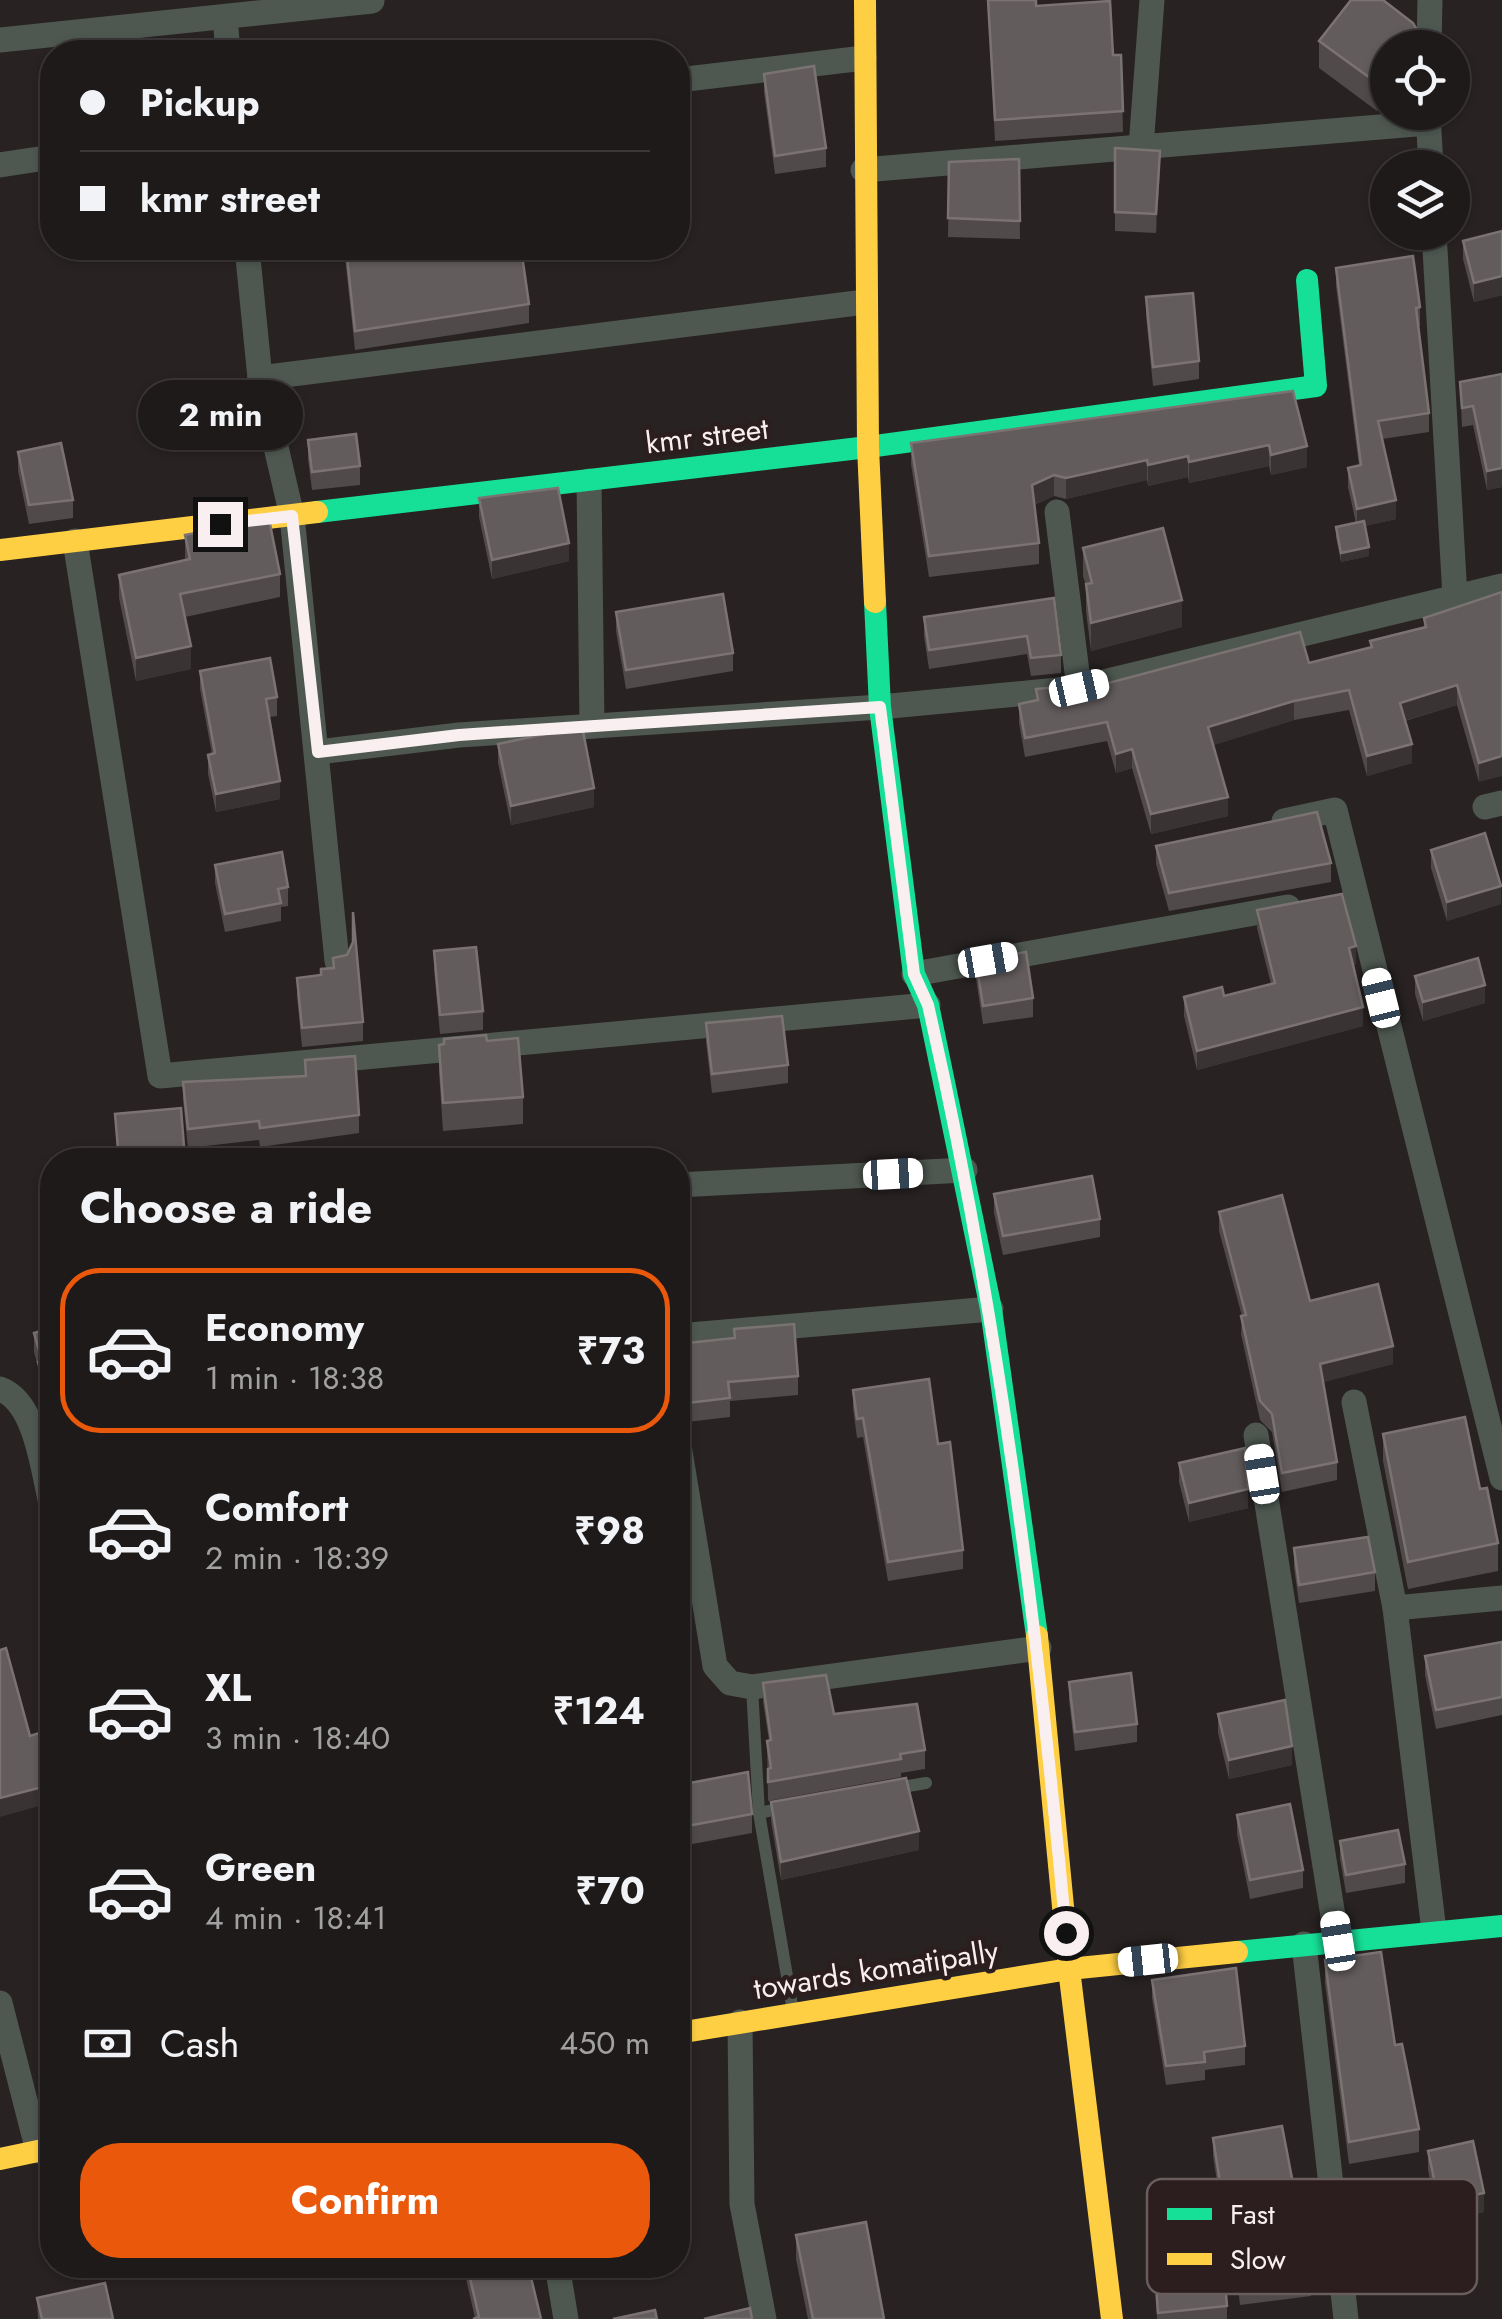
<!DOCTYPE html>
<html lang="en">
<head>
<meta charset="utf-8">
<style>
  :root { --surface:#1e1a1a; --page:#2b2727; --text:#f1f3f6; --muted:#a1a1a2; --line:#3c3839; --accent:#ea580c }
  body { margin:0; font-family:Jost,sans-serif; background:var(--page); color:var(--text); height:100vh; display:flex; flex-direction:column; font-size:38px; white-space:nowrap }
  * { box-sizing:border-box; margin:0 }
  p { font-size:32px; color:var(--muted) }
  .icon { flex:none; width:55px; height:55px; fill:none; stroke:currentColor; stroke-width:2; stroke-linecap:round; stroke-linejoin:round }
  .map { position:relative; flex:1; overflow:hidden }
  .sheet { position:absolute; left:40px; top:1148px; width:650px; height:1130px; display:flex; flex-direction:column; background:var(--surface); border-radius:40px; box-shadow:0 2px 8px #0004,0 0 0 2px var(--line) }
  .sheet>* { flex:none }
  .banner { position:absolute; left:40px; top:40px; width:650px; height:220px; border-radius:40px; box-shadow:0 2px 8px #0004,0 0 0 2px var(--line); display:grid; align-content:center; height:220px; padding:0 40px; background:var(--surface) }
  .buttons { position:absolute; left:1370px; top:30px; display:grid; gap:20px }
  .buttons a { display:grid; place-items:center; width:100px; height:100px; border-radius:50%; background:var(--surface); box-shadow:0 2px 8px #0004,0 0 0 2px var(--line); font-size:50px }
  .end { position:absolute; width:45px; height:45px; margin:-22px; border:12px solid #faeff0; background:#111; box-shadow:0 0 0 5px #111 }
  .from { border-radius:50% }
  .bubble { position:absolute; height:70px; border-radius:35px; background:var(--surface); box-shadow:0 2px 8px #0004,0 0 0 2px var(--line); font-size:32px; font-weight:700; line-height:70px; text-align:center }
  .car { position:absolute; width:30px; height:60px; margin:-30px -15px; border-radius:12px; box-shadow:0 0 8px 2px #0007; background:linear-gradient(#fff 24%,#345 0 40%,#fff 0 76%,#345 0 86%,#fff 0) }
  .banner b { display:flex; align-items:center; gap:35px; height:95px; font-size:38px }
  .banner b+b { border-top:2px solid var(--line) }
  .banner i { width:25px; height:25px; background:var(--text) }
  ul { padding:0; list-style:none }
  li { display:flex; align-items:center; gap:30px; height:165px; margin:0 20px 15px; padding:0 20px; border:5px solid transparent; border-radius:40px }
  li div { flex:1 }
  li b { display:block; font-size:38px }
  li em { font-style:normal; font-weight:700 }
  li.on { border-color:var(--accent) }
  li>.icon { width:90px; height:90px; stroke-width:1.5 }
  h2 { padding:0 40px; font-size:45px; line-height:120px }
  .pay { display:flex; align-items:center; gap:25px; height:110px; padding:0 40px; font-size:38px }
  .pay p { margin-inline-start:auto }
  .cta { display:flex; gap:20px; margin-top:auto; padding:20px 40px }
  .cta a { flex:1; height:115px; border-radius:40px; background:var(--accent); color:#fff; font-size:40px; font-weight:700; line-height:115px; text-align:center }
  .map>svg:first-child { display:block }
</style>
</head>
<body>
<div class="map">
<svg width="1502" height="2319" viewBox="0 0 1502 2319">
  <rect width="100%" height="100%" fill="#282222"/>
  <g fill="none" stroke-linecap="round" stroke-linejoin="round">
    <g stroke="#4e5851" stroke-width="12">
      <polyline points="752,1687 759,1813"/>
      <polyline points="896,1788 926,1783"/>
      <polyline points="787,1807 759,1813 793,2011"/>
    </g>
    <g stroke="#4e5851" stroke-width="25">
      <polyline points="225,17 228,52"/>
      <polyline points="0,40 372,1"/>
      <polyline points="1429,48 1430,0"/>
      <polyline points="678,80 864,58"/>
      <polyline points="1428,112 1431,168"/>
      <polyline points="1141,147 1152,0"/>
      <polyline points="0,165 52,157"/>
      <polyline points="863,170 1428,123"/>
      <polyline points="1434,232 1455,597"/>
      <polyline points="247,248 260,378 292,516 337,961"/>
      <polyline points="260,378 865,302"/>
      <polyline points="589,481 592,726"/>
      <polyline points="1057,512 1079,688"/>
      <polyline points="75,541 160,1076 928,1005"/>
      <polyline points="318,752 459,735 880,707 1079,688 1502,586"/>
      <polyline points="1485,807 1502,803"/>
      <polyline points="1284,821 1335,810 1502,1478"/>
      <polyline points="914,974 1288,907"/>
      <polyline points="678,1185 965,1170"/>
      <polyline points="678,1336 991,1309"/>
      <path d="M0 1389C37 1402 43 1473 52 1508"/>
      <polyline points="1354,1402 1395,1608 1434,1931"/>
      <polyline points="1256,1435 1337,1941"/>
      <polyline points="678,1439 715,1666 730,1683 752,1687 1039,1648"/>
      <polyline points="1395,1608 1502,1598"/>
      <polyline points="1304,1944 1346,2319"/>
      <polyline points="0,2003 38,2151"/>
      <polyline points="740,2022 742,2204 764,2319"/>
      <polyline points="557,2265 566,2319"/>
    </g>
    <g stroke="#16e098" stroke-width="22">
      <polyline points="317,512 868,447 1316,386 1307,280"/>
      <polyline points="875,602 880,707 914,974 928,1005 991,1309 1037,1636"/>
      <polyline points="1237,1952 1502,1926"/>
    </g>
    <g stroke="#ffcf43" stroke-width="22">
      <polyline points="865,0 868,447 875,602"/>
      <polyline points="0,550 317,512"/>
      <polyline points="1037,1636 1069,1969 1112,2319"/>
      <polyline points="678,2033 1069,1969 1237,1952"/>
      <polyline points="0,2159 52,2148"/>
    </g>
  </g>
  <g fill="#514a4a">
    <polygon points="988,0 1036,6 1113,55 1121,55 1123,132 995,141"/>
    <polygon points="1319,41 1417,48 1377,111 1319,68"/>
    <polygon points="764,74 826,148 826,167 775,174 764,92"/>
    <polygon points="1115,148 1160,170 1156,233 1115,231"/>
    <polygon points="1019,159 1020,239 948,237 949,162"/>
    <polygon points="1502,231 1502,295 1474,302 1463,259 1463,241"/>
    <polygon points="344,248 464,248 465,256 529,304 529,323 355,350"/>
    <polygon points="1336,268 1420,307 1420,326 1418,326 1429,413 1429,432 1382,439 1396,519 1365,526 1369,556 1341,562 1336,537 1336,527 1356,523 1348,487 1348,468 1359,466 1336,286"/>
    <polygon points="1146,297 1199,361 1199,379 1153,386 1146,316"/>
    <polygon points="1502,374 1502,487 1487,490 1473,425 1462,427 1460,382"/>
    <polygon points="1293,391 1307,467 1271,475 1269,466 1189,483 1188,477 1148,486 1147,480 1066,499 1054,496 1034,505 1039,543 1039,564 929,577 911,464 911,443"/>
    <polygon points="308,440 360,466 360,485 312,490 308,459"/>
    <polygon points="18,452 73,500 73,518 29,524 18,471"/>
    <polygon points="479,498 569,561 492,579 479,517"/>
    <polygon points="185,535 280,574 280,597 185,617 191,669 136,681 119,598 119,575 185,560"/>
    <polygon points="1083,548 1182,627 1091,651 1086,611 1086,586 1083,576"/>
    <polygon points="1502,592 1479,782 1457,705 1405,721 1412,763 1367,776 1349,710 1294,720 1213,745 1228,816 1151,834 1132,768 1116,773 1107,741 1025,757 1019,723 1019,704 1036,700 1036,689 1075,692 1309,663 1370,647 1370,641 1424,628 1424,618"/>
    <polygon points="1054,598 1061,655 1061,673 1031,676 1027,654 929,669 924,636 924,617"/>
    <polygon points="616,612 733,653 733,671 626,689 616,631"/>
    <polygon points="200,671 277,697 277,716 269,717 280,799 216,812 208,774 208,755 212,754 200,689"/>
    <polygon points="498,744 594,807 511,825 498,763"/>
    <polygon points="1156,846 1331,863 1331,882 1169,911 1156,864"/>
    <polygon points="1431,850 1501,904 1447,921 1431,868"/>
    <polygon points="215,865 288,887 288,906 281,907 281,921 225,932 215,883"/>
    <polygon points="1257,910 1356,965 1353,965 1363,1026 1197,1070 1184,1016 1184,997 1224,996 1271,984 1257,928"/>
    <polygon points="434,951 483,1011 483,1030 440,1034 434,970"/>
    <polygon points="976,961 1033,998 1033,1017 983,1024 976,979"/>
    <polygon points="1415,976 1485,1003 1423,1021 1415,994"/>
    <polygon points="297,978 363,1022 363,1041 302,1047 297,996"/>
    <polygon points="706,1023 788,1065 788,1083 712,1093 706,1042"/>
    <polygon points="439,1045 523,1097 523,1124 443,1131 439,1072"/>
    <polygon points="305,1060 359,1115 359,1133 260,1147 259,1140 188,1148 183,1100 183,1082 305,1076"/>
    <polygon points="115,1114 185,1160 117,1160"/>
    <polygon points="994,1194 1100,1219 1100,1237 1003,1255 994,1213"/>
    <polygon points="1219,1212 1310,1301 1393,1364 1323,1382 1337,1462 1337,1480 1282,1492 1272,1432 1260,1420 1241,1334 1242,1316 1219,1231"/>
    <polygon points="52,1327 49,1419 38,1380 38,1367 34,1352 34,1333"/>
    <polygon points="678,1344 798,1376 798,1395 730,1401 730,1417 678,1423"/>
    <polygon points="853,1390 938,1444 963,1550 963,1569 888,1581 863,1437 857,1438 853,1408"/>
    <polygon points="1383,1434 1480,1489 1498,1543 1498,1571 1408,1589 1383,1461"/>
    <polygon points="1179,1463 1248,1508 1189,1522 1179,1482"/>
    <polygon points="1294,1548 1375,1572 1375,1591 1299,1603 1294,1567"/>
    <polygon points="1502,1642 1502,1715 1436,1729 1425,1675 1425,1656"/>
    <polygon points="1069,1682 1137,1724 1137,1742 1075,1751 1069,1700"/>
    <polygon points="763,1683 834,1714 925,1750 925,1769 901,1773 901,1777 768,1801 767,1741 769,1740 763,1702"/>
    <polygon points="1218,1714 1292,1765 1229,1779 1218,1733"/>
    <polygon points="679,1785 752,1814 752,1833 687,1845 679,1804"/>
    <polygon points="771,1802 919,1850 781,1880 771,1821"/>
    <polygon points="1237,1815 1303,1870 1303,1888 1250,1899 1237,1834"/>
    <polygon points="1340,1841 1405,1864 1405,1883 1346,1893 1340,1859"/>
    <polygon points="1325,1960 1395,2045 1419,2129 1419,2152 1349,2164 1325,1983"/>
    <polygon points="1152,1980 1245,2046 1245,2065 1205,2070 1205,2080 1166,2085 1152,1998"/>
    <polygon points="1282,2126 1311,2278 1311,2296 1240,2305 1236,2269 1236,2250 1256,2248 1249,2203 1221,2207 1213,2156 1213,2138"/>
    <polygon points="1428,2151 1484,2212 1439,2221 1428,2170"/>
    <polygon points="796,2235 884,2319 808,2319 796,2259"/>
    <polygon points="465,2265 528,2265 541,2319 475,2318 465,2274"/>
    <polygon points="1155,2273 1227,2306 1227,2319 1157,2319"/>
    <polygon points="37,2298 113,2319 38,2319"/>
  </g>
  <g fill="#393333">
    <polygon points="1417,30 1417,48 1404,48"/>
    <polygon points="1388,69 1388,97 1377,111 1377,83"/>
    <polygon points="1160,151 1160,170 1156,233 1156,214"/>
    <polygon points="1502,276 1502,295 1474,302 1474,283"/>
    <polygon points="1269,445 1269,466 1189,483 1189,462"/>
    <polygon points="1307,446 1307,467 1271,475 1271,455"/>
    <polygon points="1188,456 1188,477 1148,486 1148,465"/>
    <polygon points="1147,460 1147,480 1066,499 1066,478"/>
    <polygon points="1502,468 1502,487 1487,490 1487,471"/>
    <polygon points="1054,475 1054,496 1032,506 1032,485"/>
    <polygon points="1396,500 1396,519 1357,528 1357,509"/>
    <polygon points="569,543 569,561 492,579 492,560"/>
    <polygon points="1369,547 1369,556 1341,562 1341,553"/>
    <polygon points="1182,600 1182,627 1091,651 1091,623"/>
    <polygon points="191,646 191,669 136,681 136,658"/>
    <polygon points="1457,685 1457,705 1400,722 1400,703"/>
    <polygon points="1294,701 1294,720 1208,747 1208,727"/>
    <polygon points="1412,744 1412,763 1367,776 1367,756"/>
    <polygon points="1132,749 1132,768 1116,773 1116,754"/>
    <polygon points="1502,756 1502,776 1479,782 1479,763"/>
    <polygon points="280,781 280,799 216,812 216,794"/>
    <polygon points="594,788 594,807 511,825 511,806"/>
    <polygon points="1228,797 1228,816 1151,834 1151,814"/>
    <polygon points="1501,886 1501,904 1447,921 1447,902"/>
    <polygon points="1356,946 1356,965 1349,966 1349,948"/>
    <polygon points="1485,985 1485,1003 1423,1021 1423,1002"/>
    <polygon points="1363,1007 1363,1026 1197,1070 1197,1051"/>
    <polygon points="1393,1346 1393,1364 1320,1383 1320,1364"/>
    <polygon points="52,1400 52,1418 49,1419 49,1401"/>
    <polygon points="1248,1489 1248,1508 1189,1522 1189,1503"/>
    <polygon points="1292,1746 1292,1765 1229,1779 1229,1760"/>
    <polygon points="50,1785 50,1803 0,1817 0,1798"/>
    <polygon points="919,1831 919,1850 781,1880 781,1862"/>
    <polygon points="1484,2193 1484,2212 1439,2221 1439,2202"/>
  </g>
  <g fill="#635c5c" stroke="#7b7373" stroke-width="2.5">
    <polygon points="988,0 1036,0 1036,6 1110,1 1113,55 1121,55 1123,111 995,120"/>
    <polygon points="1351,0 1383,0 1413,23 1417,30 1404,48 1388,48 1388,69 1377,83 1319,41"/>
    <polygon points="814,66 826,148 775,156 764,74"/>
    <polygon points="1115,148 1160,151 1156,214 1115,212"/>
    <polygon points="1019,159 1020,221 948,218 949,162"/>
    <polygon points="1502,231 1502,276 1474,283 1463,241"/>
    <polygon points="346,248 464,248 465,256 521,248 529,304 355,331"/>
    <polygon points="1413,256 1420,307 1416,308 1429,413 1378,421 1396,500 1357,509 1348,468 1361,465 1336,268"/>
    <polygon points="1193,293 1199,361 1153,367 1146,297"/>
    <polygon points="1502,374 1502,468 1487,471 1473,406 1462,408 1460,382"/>
    <polygon points="1293,391 1307,446 1271,455 1269,445 1189,462 1188,456 1148,465 1147,460 1066,478 1054,475 1032,485 1039,543 929,556 911,443"/>
    <polygon points="356,434 360,466 312,472 308,440"/>
    <polygon points="61,443 73,500 29,505 18,452"/>
    <polygon points="558,488 569,543 492,560 479,498"/>
    <polygon points="269,519 280,574 180,594 191,646 136,658 119,575 190,559 185,535"/>
    <polygon points="1364,521 1369,547 1341,553 1336,527"/>
    <polygon points="1163,528 1182,600 1091,623 1086,584 1092,583 1083,548"/>
    <polygon points="1502,592 1502,756 1479,763 1457,685 1400,703 1412,744 1367,756 1349,690 1294,701 1208,727 1228,797 1151,814 1132,749 1116,754 1107,722 1025,738 1019,704 1038,700 1036,689 1074,685 1075,692 1300,632 1309,663 1372,647 1370,641 1426,627 1424,618"/>
    <polygon points="723,594 733,653 626,670 616,612"/>
    <polygon points="1054,598 1061,655 1031,658 1027,636 929,650 924,617"/>
    <polygon points="270,658 277,697 266,699 280,781 216,794 208,755 215,753 200,671"/>
    <polygon points="582,726 594,788 511,806 498,744"/>
    <polygon points="1317,812 1331,863 1169,893 1156,846"/>
    <polygon points="1485,833 1501,886 1447,902 1431,850"/>
    <polygon points="282,852 288,887 278,889 281,903 225,914 215,865"/>
    <polygon points="1342,894 1356,946 1349,948 1363,1007 1197,1051 1184,997 1222,987 1224,996 1275,983 1257,910"/>
    <polygon points="353,912 363,1022 302,1028 297,978 321,975 321,969 334,968 333,958 347,955 353,942"/>
    <polygon points="476,947 483,1011 440,1015 434,951"/>
    <polygon points="1026,952 1033,998 983,1006 976,961"/>
    <polygon points="1478,958 1485,985 1423,1002 1415,976"/>
    <polygon points="782,1016 788,1065 712,1074 706,1023"/>
    <polygon points="486,1035 487,1041 518,1038 523,1097 443,1103 439,1045 444,1044 444,1039"/>
    <polygon points="355,1056 359,1115 260,1128 259,1121 188,1129 183,1082 306,1076 305,1060"/>
    <polygon points="181,1108 185,1160 119,1160 115,1114"/>
    <polygon points="1092,1176 1100,1219 1003,1236 994,1194"/>
    <polygon points="1282,1195 1310,1301 1378,1284 1393,1346 1320,1364 1337,1462 1282,1473 1272,1414 1260,1401 1241,1316 1246,1315 1219,1212"/>
    <polygon points="794,1324 798,1376 728,1382 730,1398 678,1404 678,1344 735,1338 734,1329"/>
    <polygon points="52,1327 52,1400 49,1401 38,1362 42,1361 34,1333"/>
    <polygon points="929,1379 938,1444 950,1442 963,1550 888,1562 863,1418 857,1419 853,1390"/>
    <polygon points="1465,1417 1480,1489 1487,1488 1498,1543 1408,1562 1383,1434"/>
    <polygon points="1245,1448 1248,1489 1189,1503 1179,1463"/>
    <polygon points="1368,1537 1375,1572 1299,1585 1294,1548"/>
    <polygon points="1502,1642 1502,1697 1436,1710 1425,1656"/>
    <polygon points="6,1648 30,1736 52,1729 52,1791 50,1785 0,1798 0,1650"/>
    <polygon points="1131,1673 1137,1724 1075,1732 1069,1682"/>
    <polygon points="826,1675 834,1714 917,1704 925,1750 900,1754 901,1759 768,1782 768,1769 771,1768 767,1741 771,1740 763,1683"/>
    <polygon points="1285,1700 1292,1746 1229,1760 1218,1714"/>
    <polygon points="748,1772 752,1814 687,1826 679,1785"/>
    <polygon points="906,1778 919,1831 781,1862 771,1802"/>
    <polygon points="1290,1804 1303,1870 1250,1880 1237,1815"/>
    <polygon points="1398,1830 1405,1864 1346,1875 1340,1841"/>
    <polygon points="1381,1952 1395,2045 1402,2044 1419,2129 1349,2142 1325,1960"/>
    <polygon points="1236,1968 1245,2046 1204,2052 1205,2062 1166,2066 1152,1980"/>
    <polygon points="1282,2126 1311,2278 1240,2286 1236,2250 1259,2247 1249,2184 1221,2189 1213,2138"/>
    <polygon points="1473,2141 1484,2193 1439,2202 1428,2151"/>
    <polygon points="866,2222 884,2319 813,2319 796,2235"/>
    <polygon points="467,2265 528,2265 541,2319 473,2319 479,2317"/>
    <polygon points="1224,2268 1227,2306 1158,2313 1155,2273"/>
    <polygon points="105,2283 113,2319 42,2319 37,2298"/>
    <polygon points="750,2308 752,2319 704,2319"/>
    <polygon points="655,2310 657,2319 613,2319"/>
  </g>
  <g fill="none" stroke-linecap="round" stroke-linejoin="round">
    <path stroke="#faeff0" stroke-width="12" d="M220 524 292 516 318 752 459 735 880 707 914 974 928 1005C998 1312 1037 1620 1066 1933"/>
  </g>
  <g text-anchor="middle" stroke-width="9" stroke-linejoin="round" paint-order="stroke">
    <g font-size="30" fill="#faeff0" stroke="#2c1e1f">
      <text transform="translate(707 436) rotate(-7)" y="10">kmr street</text>
      <text transform="translate(876 1970) rotate(-9)" y="10">towards komatipally</text>
    </g>
  </g>
  <rect x="1147" y="2179" width="330" height="115" rx="15" fill="#2c1e1f" stroke="#6a5d5e" stroke-width="2.5"/>
  <rect x="1167" y="2208" width="45" height="12" fill="#16e098"/>
  <rect x="1167" y="2253" width="45" height="12" fill="#ffcf43"/>
  <g font-size="28" fill="#faeff0">
    <text x="1230" y="2224">Fast</text>
    <text x="1230" y="2269">Slow</text>
  </g>
</svg>
<div class="buttons">
<a><svg class="icon" aria-label="locate" viewBox="0 0 24 24"><circle cx="12" cy="12" r="6"/><path d="M12 2v4M12 18v4M2 12h4M18 12h4"/></svg></a>
<a><svg class="icon" aria-label="layers" viewBox="0 0 24 24"><path d="M12 4l9 5-9 5-9-5zM3 14l9 5 9-5"/></svg></a>
</div>
<i class="end from" style="left:1066px;top:1933px"></i>
<i class="end" style="left:220px;top:524px"></i>
<div class="bubble" style="left:138px;top:380px;width:165px">2 min</div>
<i class="car" style="left:1079px;top:688px;rotate:77deg"></i>
<i class="car" style="left:988px;top:960px;rotate:80deg"></i>
<i class="car" style="left:1381px;top:998px;rotate:346deg"></i>
<i class="car" style="left:893px;top:1174px;rotate:87deg"></i>
<i class="car" style="left:1262px;top:1474px;rotate:351deg"></i>
<i class="car" style="left:1338px;top:1941px;rotate:351deg"></i>
<i class="car" style="left:1148px;top:1960px;rotate:264deg"></i>
<div class="banner">
<b><i class="from"></i>Pickup</b>
<b><i></i>kmr street</b>
</div>
<section class="sheet">
<h2>Choose a ride</h2>
<ul>
<li class="on"><svg class="icon" aria-label="car" viewBox="0 0 24 24"><path d="M5 17H2v-5l4-1 3-4h7l3 4 3 1v5h-3M9 17h6M6 11h13"/><circle cx="7" cy="17" r="2"/><circle cx="17" cy="17" r="2"/></svg><div><b>Economy</b><p>1 min · 18:38</p></div><em>₹73</em></li>
<li><svg class="icon" aria-label="car" viewBox="0 0 24 24"><path d="M5 17H2v-5l4-1 3-4h7l3 4 3 1v5h-3M9 17h6M6 11h13"/><circle cx="7" cy="17" r="2"/><circle cx="17" cy="17" r="2"/></svg><div><b>Comfort</b><p>2 min · 18:39</p></div><em>₹98</em></li>
<li><svg class="icon" aria-label="car" viewBox="0 0 24 24"><path d="M5 17H2v-5l4-1 3-4h7l3 4 3 1v5h-3M9 17h6M6 11h13"/><circle cx="7" cy="17" r="2"/><circle cx="17" cy="17" r="2"/></svg><div><b>XL</b><p>3 min · 18:40</p></div><em>₹124</em></li>
<li><svg class="icon" aria-label="car" viewBox="0 0 24 24"><path d="M5 17H2v-5l4-1 3-4h7l3 4 3 1v5h-3M9 17h6M6 11h13"/><circle cx="7" cy="17" r="2"/><circle cx="17" cy="17" r="2"/></svg><div><b>Green</b><p>4 min · 18:41</p></div><em>₹70</em></li>
</ul>
<div class="pay"><svg class="icon" aria-label="cash" viewBox="0 0 24 24"><path d="M3 7h18v10H3z"/><circle cx="12" cy="12" r="2"/></svg>Cash<p>450 m</p></div>
<div class="cta"><a>Confirm</a></div>
</section>
</div>
</body>
</html>
